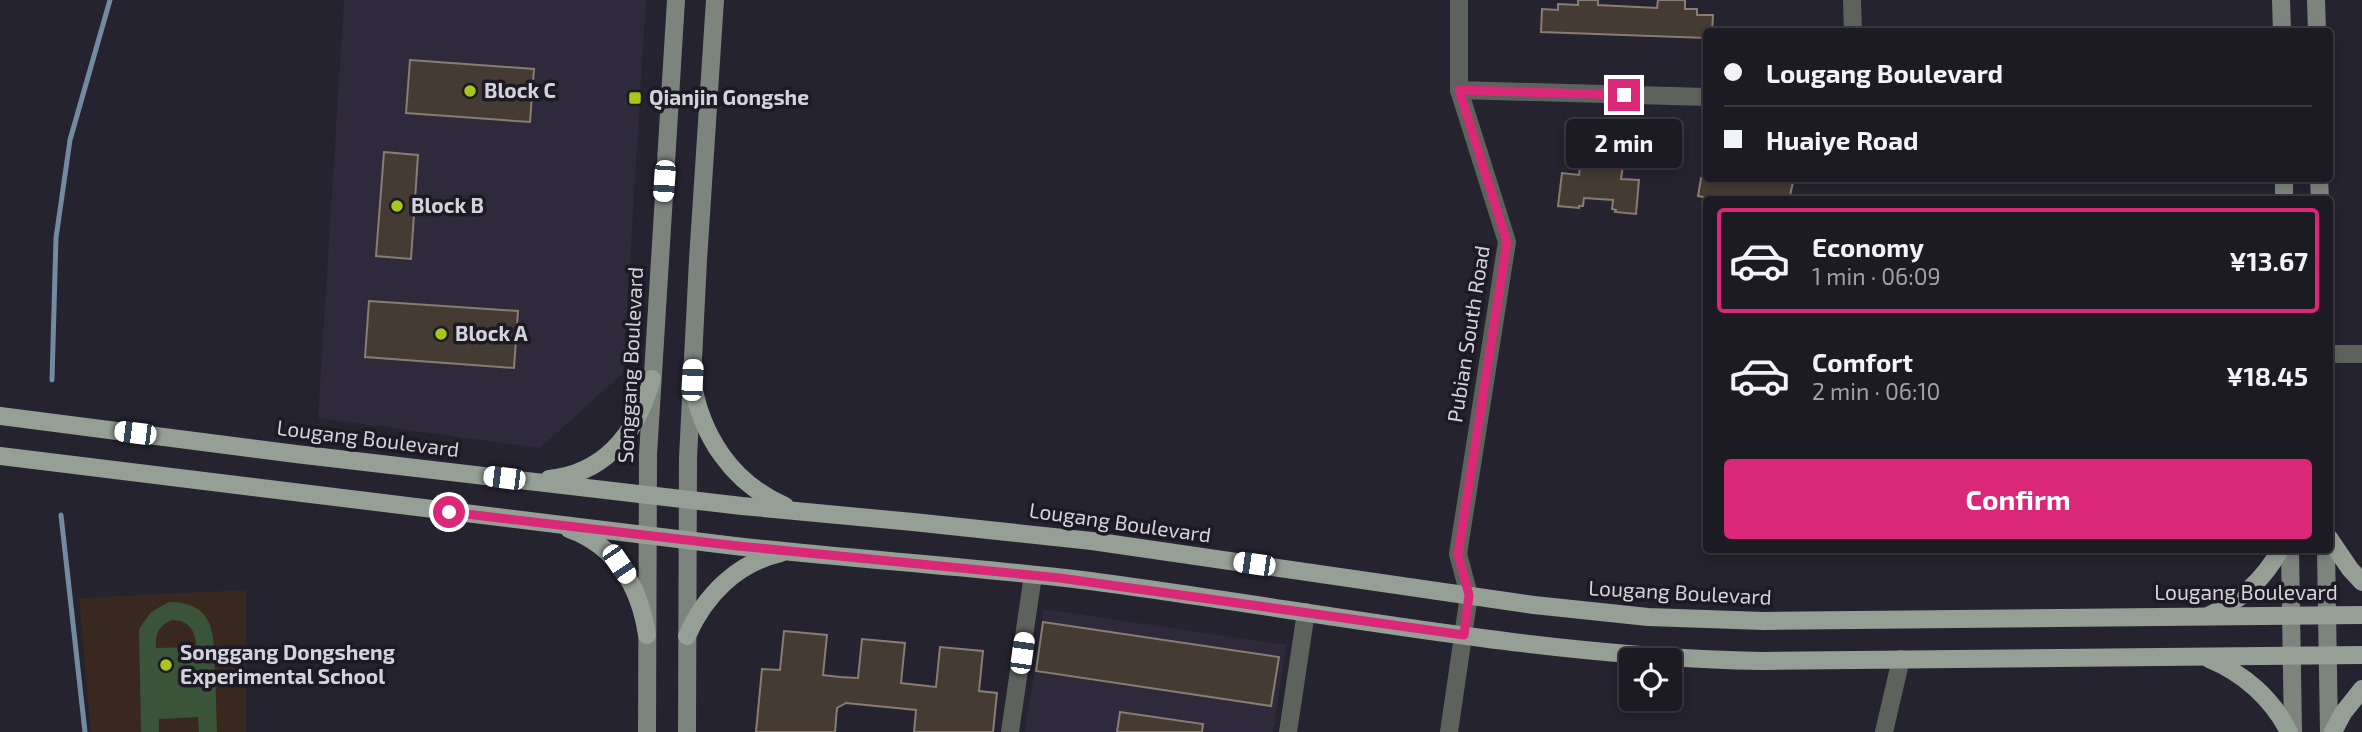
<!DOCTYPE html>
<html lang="en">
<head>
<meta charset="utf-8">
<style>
  :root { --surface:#1c1a23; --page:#292730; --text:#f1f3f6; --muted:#a0a1a6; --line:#3a3841; --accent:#db2777 }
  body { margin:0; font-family:"Exo 2",sans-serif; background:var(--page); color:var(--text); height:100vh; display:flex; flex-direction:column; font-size:26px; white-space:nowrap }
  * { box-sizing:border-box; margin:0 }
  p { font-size:23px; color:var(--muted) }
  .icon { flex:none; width:38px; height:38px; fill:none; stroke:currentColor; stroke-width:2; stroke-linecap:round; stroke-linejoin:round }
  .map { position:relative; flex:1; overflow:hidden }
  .panel { position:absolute; left:1703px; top:196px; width:630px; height:357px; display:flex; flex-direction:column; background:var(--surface); border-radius:7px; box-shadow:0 4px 10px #0003,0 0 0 2px var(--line) }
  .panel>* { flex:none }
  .guide { position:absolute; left:1703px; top:28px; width:630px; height:154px; border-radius:7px; box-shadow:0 4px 10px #0003,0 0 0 2px var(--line); display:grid; align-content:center; height:154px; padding:0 21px; background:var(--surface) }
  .fabs { position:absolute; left:1619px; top:648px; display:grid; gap:14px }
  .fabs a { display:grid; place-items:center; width:63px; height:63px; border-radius:7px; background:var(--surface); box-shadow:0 4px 10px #0003,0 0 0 2px var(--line); font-size:35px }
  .end { position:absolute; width:32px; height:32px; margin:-16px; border:9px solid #db2777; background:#fff; box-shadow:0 0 0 4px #fff }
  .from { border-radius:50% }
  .bubble { position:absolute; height:49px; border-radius:7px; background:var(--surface); box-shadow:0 4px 10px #0003,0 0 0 2px var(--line); font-size:23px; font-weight:700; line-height:49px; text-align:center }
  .car { position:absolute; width:21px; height:42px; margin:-21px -10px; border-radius:9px; box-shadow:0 0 5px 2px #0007; background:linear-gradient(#fff 24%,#345 0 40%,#fff 0 76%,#345 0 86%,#fff 0) }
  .guide b { display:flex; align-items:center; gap:24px; height:66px; font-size:26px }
  .guide b+b { border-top:2px solid var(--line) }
  .guide i { width:18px; height:18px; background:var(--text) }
  ul { padding:12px 0 0; list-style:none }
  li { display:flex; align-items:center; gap:21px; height:105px; margin:0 14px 10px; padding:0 7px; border:4px solid transparent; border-radius:7px }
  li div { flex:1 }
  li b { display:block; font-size:26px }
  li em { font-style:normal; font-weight:700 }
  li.selected { border-color:var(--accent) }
  li>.icon { width:63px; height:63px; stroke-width:1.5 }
  .action { display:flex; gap:14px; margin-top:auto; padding:14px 21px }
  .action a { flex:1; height:80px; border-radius:7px; background:var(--accent); color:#fff; font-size:28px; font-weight:700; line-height:80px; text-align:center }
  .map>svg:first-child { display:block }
</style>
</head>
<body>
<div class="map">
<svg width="2362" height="732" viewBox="0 0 2362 732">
  <rect width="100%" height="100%" fill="#25232f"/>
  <g fill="#2e2a3b">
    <polygon points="344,0 646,0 623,373 540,448 318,418"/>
    <polygon points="1044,609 1286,645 1273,732 1025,732"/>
  </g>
  <polygon fill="#39281f" points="246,590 246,732 91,732 79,598"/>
  <path fill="#3a5439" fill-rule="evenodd" d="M169 602C216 602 214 636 215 672 216 692 216 712 217 732H199L198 717 159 719V732H141L139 629 151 612ZM172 620C189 620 196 631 196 647L156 648C155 634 158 626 172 620Z"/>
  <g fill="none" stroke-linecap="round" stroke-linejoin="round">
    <g stroke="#738ba1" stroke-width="5">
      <polyline points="52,380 56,238 70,140 110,0"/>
      <polyline points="61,515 85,732"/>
    </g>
  </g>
  <g fill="#463b33" stroke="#897c73" stroke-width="2">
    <polygon points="1578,0 1598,0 1598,5 1657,8 1658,0 1685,0 1685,9 1697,9 1697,15 1713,15 1712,32 1706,32 1706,38 1541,32 1542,9 1558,10 1558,4 1578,5"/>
    <polygon points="410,60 534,69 530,122 406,113"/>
    <polygon points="1588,145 1619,149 1618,158 1624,159 1621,179 1639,180 1636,214 1615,212 1616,210 1612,209 1613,200 1584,198 1583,206 1579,206 1579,208 1558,206 1562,173 1579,175 1581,155 1587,155"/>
    <polygon points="384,152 418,155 411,259 376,256"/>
    <polygon points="1701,178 1794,178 1789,200 1716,200 1698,196"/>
    <polygon points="369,301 518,311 514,368 365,357"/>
    <polygon points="1043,622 1279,657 1271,706 1036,671"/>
    <polygon points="784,631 827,635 823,675 840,677 858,678 862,639 905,643 901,683 936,687 940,647 983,651 979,691 997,693 993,732 914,732 916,710 846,703 837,708 835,732 756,732 762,669 780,670"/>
    <polygon points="1120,712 1203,724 1202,732 1117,732"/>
  </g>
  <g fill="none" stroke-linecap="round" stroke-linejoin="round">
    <g stroke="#5d625d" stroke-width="18">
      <polyline points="1852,0 1853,32"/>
      <polyline points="1459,90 1706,97"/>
      <polyline points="2329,354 2362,354"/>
      <polyline points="1010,732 1033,575"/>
      <polyline points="1288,732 1306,612"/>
      <polyline points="1449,732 1469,595 1458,554 1507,242 1459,90 1459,0"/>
      <polyline points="1884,732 1901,659"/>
    </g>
    <g stroke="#7d847d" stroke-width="18">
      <polyline points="2281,0 2282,32"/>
      <polyline points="2316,0 2317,32"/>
      <polyline points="2284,178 2284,200"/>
      <polyline points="2319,178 2320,200"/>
      <polyline points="2290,550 2293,732"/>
      <polyline points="2326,550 2329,732"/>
      <polyline points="647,732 648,455 676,0"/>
      <polyline points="687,732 688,458 698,260 715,0"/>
    </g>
    <g stroke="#959f95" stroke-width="18">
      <path d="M692 380C701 436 732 483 785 506"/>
      <polyline points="0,416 296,454 742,506 913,522 1092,541 1534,605 1648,617 1764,621 2362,615"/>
      <path d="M0 456C245 488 490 518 735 546 851 559 966 566 1082 580 1309 609 1534 657 1763 661L2362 655"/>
      <path d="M549 479C607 473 637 431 652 379"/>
      <path d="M569 529C617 546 640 588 647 635"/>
      <polyline points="2329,538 2350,569 2362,582"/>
      <path d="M2210 615C2240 601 2264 579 2280 550"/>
      <path d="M687 636C705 595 737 563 781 553"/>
      <path d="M2209 659C2243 673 2272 698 2289 732"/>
      <polyline points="2333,732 2343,713 2362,689"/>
    </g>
  </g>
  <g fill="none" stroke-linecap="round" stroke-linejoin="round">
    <polyline stroke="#db2777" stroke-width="9" points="449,512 738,546 1060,578 1464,635 1469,595 1458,554 1507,242 1459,90 1624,95"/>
  </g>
  <g fill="#a8c71c" stroke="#1c1a25" stroke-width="2.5">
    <circle cx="470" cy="91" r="7"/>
    <rect x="628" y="91" width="14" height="14" rx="3.5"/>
    <circle cx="397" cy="206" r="7"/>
    <circle cx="441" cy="334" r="7"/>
    <circle cx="166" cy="665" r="7"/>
  </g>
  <g text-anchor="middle" stroke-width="7" stroke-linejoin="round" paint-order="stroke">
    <g font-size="21" font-weight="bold" fill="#d4d2da" stroke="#1c1a25" text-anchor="start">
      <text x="484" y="98">Block C</text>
      <text x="649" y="105">Qianjin Gongshe</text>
      <text x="411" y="213">Block B</text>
      <text x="455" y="341">Block A</text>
      <text x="180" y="660">Songgang Dongsheng<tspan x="180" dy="24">Experimental School</tspan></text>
    </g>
    <g font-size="21" fill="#d4d2da" stroke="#1c1a25">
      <text transform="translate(1469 334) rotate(-81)" y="7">Pubian South Road</text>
      <text transform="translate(631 365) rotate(-87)" y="7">Songgang Boulevard</text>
      <text transform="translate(368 439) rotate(7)" y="7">Lougang Boulevard</text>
      <text transform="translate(1120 523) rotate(8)" y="7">Lougang Boulevard</text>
      <text transform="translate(1680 593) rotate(3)" y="7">Lougang Boulevard</text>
      <text x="2246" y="600">Lougang Boulevard</text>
    </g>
  </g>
</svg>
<div class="fabs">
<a><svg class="icon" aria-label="locate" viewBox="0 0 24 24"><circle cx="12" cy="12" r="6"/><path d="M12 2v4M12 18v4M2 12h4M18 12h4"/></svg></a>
</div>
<i class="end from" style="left:449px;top:512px"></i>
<i class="end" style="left:1624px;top:95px"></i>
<div class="bubble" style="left:1566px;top:119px;width:116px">2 min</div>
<i class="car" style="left:664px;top:181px;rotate:184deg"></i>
<i class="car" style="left:692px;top:380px;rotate:3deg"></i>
<i class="car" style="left:135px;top:433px;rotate:277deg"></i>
<i class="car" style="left:504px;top:478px;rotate:277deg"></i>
<i class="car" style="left:619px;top:564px;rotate:146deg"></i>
<i class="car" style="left:1254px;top:564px;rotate:278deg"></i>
<i class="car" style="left:1022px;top:653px;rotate:8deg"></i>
<div class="guide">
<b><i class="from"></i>Lougang Boulevard</b>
<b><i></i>Huaiye Road</b>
</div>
<section class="panel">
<ul>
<li class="selected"><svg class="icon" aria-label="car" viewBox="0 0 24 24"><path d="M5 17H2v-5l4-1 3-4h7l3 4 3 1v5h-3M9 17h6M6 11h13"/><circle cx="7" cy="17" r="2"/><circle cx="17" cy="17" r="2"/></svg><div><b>Economy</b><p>1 min · 06:09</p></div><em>¥13.67</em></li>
<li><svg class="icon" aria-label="car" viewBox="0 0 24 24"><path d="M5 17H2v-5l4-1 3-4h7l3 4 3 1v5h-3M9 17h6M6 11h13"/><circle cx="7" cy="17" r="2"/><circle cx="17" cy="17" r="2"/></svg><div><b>Comfort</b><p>2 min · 06:10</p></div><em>¥18.45</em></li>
</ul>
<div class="action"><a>Confirm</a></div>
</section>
</div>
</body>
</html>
